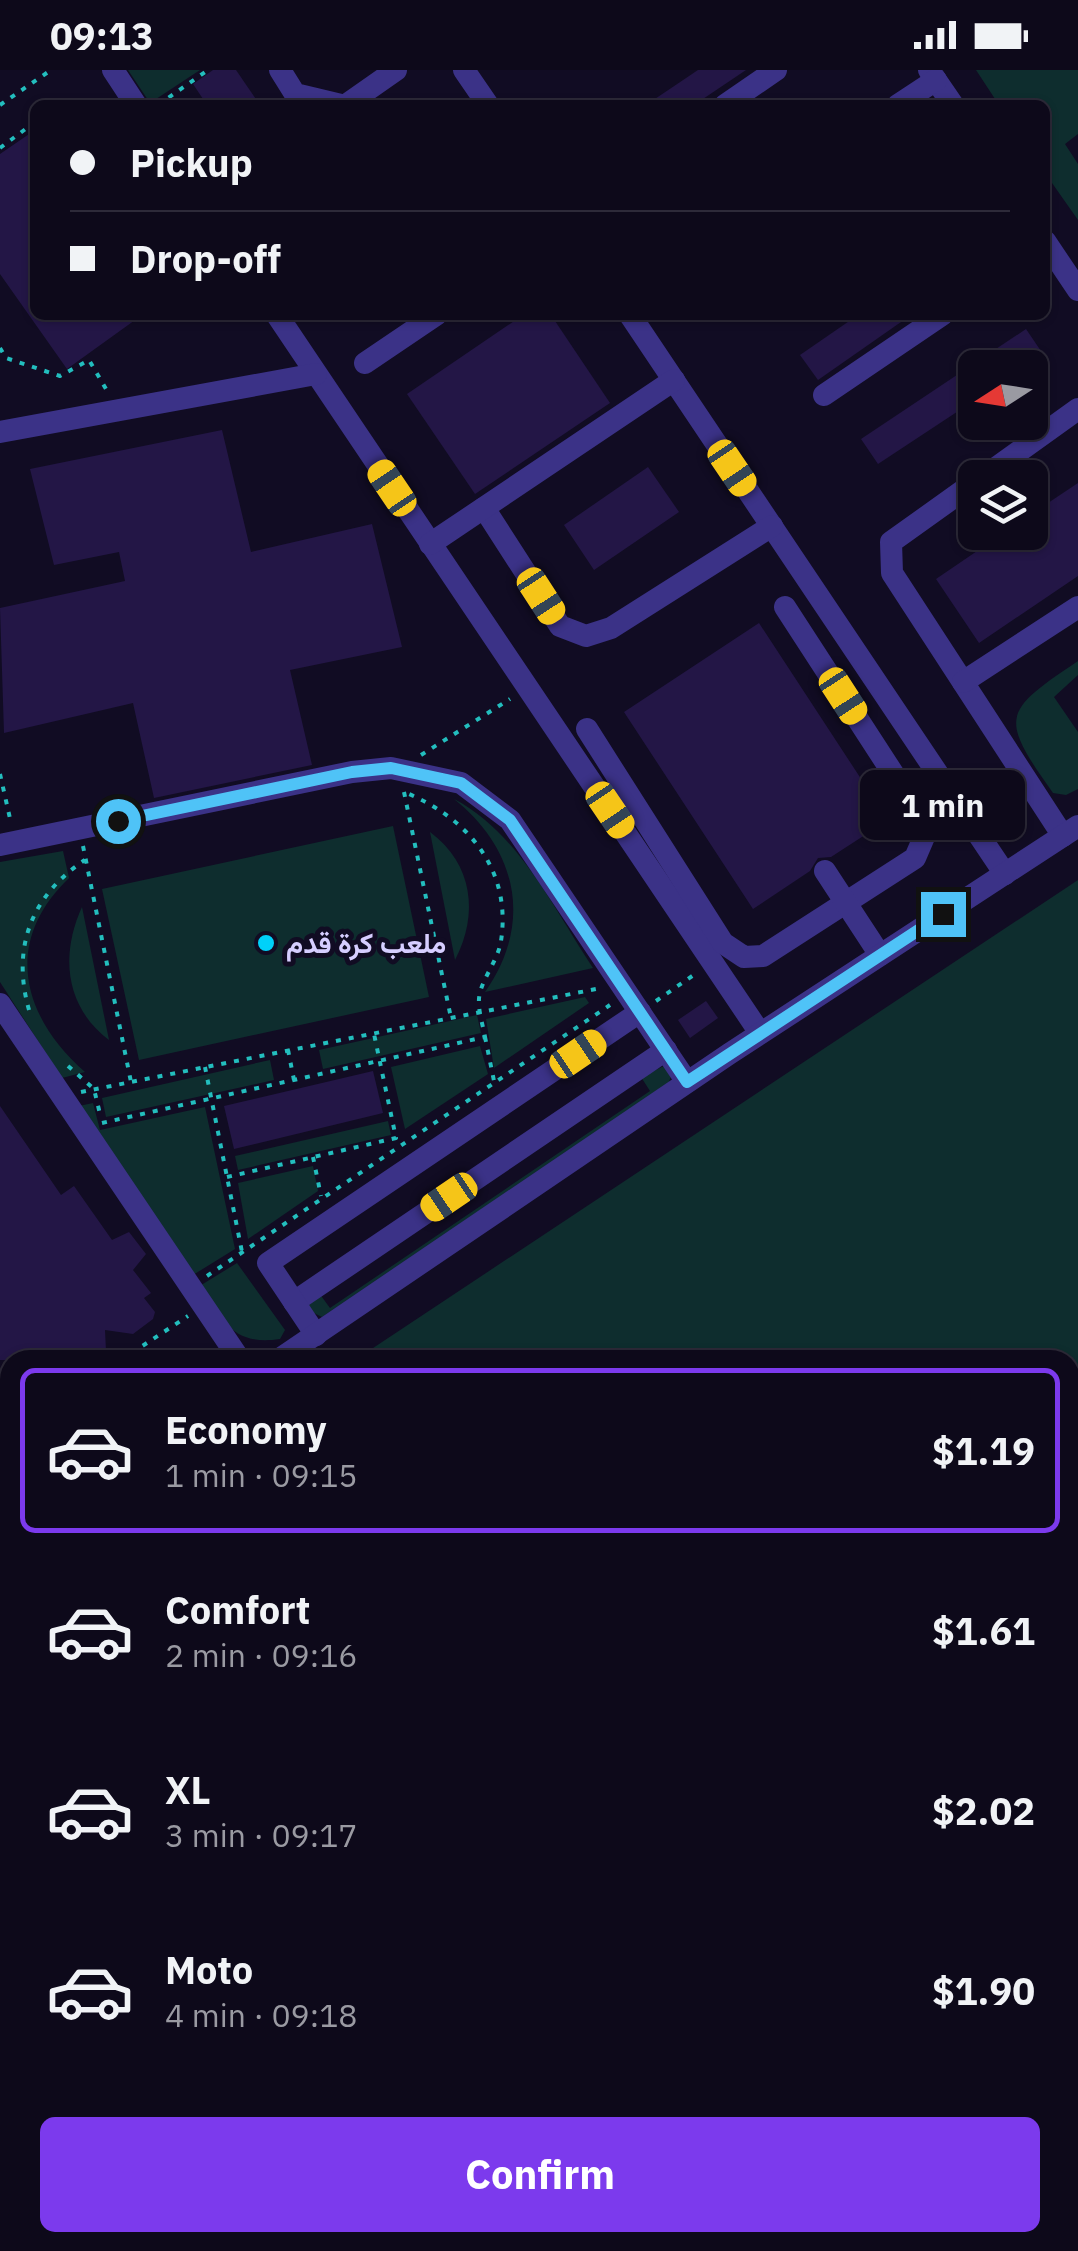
<!DOCTYPE html>
<html lang="en">
<head>
<meta charset="utf-8">
<style>
  :root { --surface:#0d091a; --page:#1b1727; --text:#f1f3f6; --muted:#9a9aa2; --line:#2d2a39; --accent:#7c3aed }
  body { margin:0; font-family:"IBM Plex Sans",Vazirmatn,sans-serif; background:var(--page); color:var(--text); height:100vh; display:flex; flex-direction:column; font-size:38px; white-space:nowrap }
  * { box-sizing:border-box; margin:0 }
  p { font-size:32px; color:var(--muted) }
  .icon { flex:none; width:55px; height:55px; fill:none; stroke:currentColor; stroke-width:2; stroke-linecap:round; stroke-linejoin:round }
  .map { position:relative; flex:1; overflow:hidden }
  .side { position:absolute; left:0px; top:1280px; width:1080px; height:902px; display:flex; flex-direction:column; background:var(--surface); border-radius:30px 30px 0 0; box-shadow:0 2px 8px #0004,0 0 0 2px var(--line) }
  .side>* { flex:none }
  .guide { position:absolute; left:30px; top:30px; width:1020px; height:220px; border-radius:15px; box-shadow:0 2px 8px #0004,0 0 0 2px var(--line); display:grid; align-content:center; height:220px; padding:0 40px; background:var(--surface) }
  .needle { width:65px; rotate:258deg }
  .fabs { position:absolute; left:958px; top:280px; display:grid; gap:20px }
  .fabs a { display:grid; place-items:center; width:90px; height:90px; border-radius:15px; background:var(--surface); box-shadow:0 2px 8px #0004,0 0 0 2px var(--line); font-size:50px }
  .end { position:absolute; width:45px; height:45px; margin:-22px; border:12px solid #4fc3f7; background:#111; box-shadow:0 0 0 5px #111 }
  .from { border-radius:50% }
  .bubble { position:absolute; height:70px; border-radius:15px; background:var(--surface); box-shadow:0 2px 8px #0004,0 0 0 2px var(--line); font-size:32px; font-weight:800; line-height:70px; text-align:center }
  .car { position:absolute; width:30px; height:60px; margin:-30px -15px; border-radius:12px; box-shadow:0 0 8px 2px #0007; background:linear-gradient(#f5c518 24%,#345 0 40%,#f5c518 0 76%,#345 0 86%,#f5c518 0) }
  .guide b { display:flex; align-items:center; gap:35px; height:95px; font-size:38px }
  .guide b+b { border-top:2px solid var(--line) }
  .guide i { width:25px; height:25px; background:var(--text) }
  ul { padding:18px 0 0; list-style:none }
  li { display:flex; align-items:center; gap:30px; height:165px; margin:0 20px 15px; padding:0 20px; border:5px solid transparent; border-radius:15px }
  li div { flex:1 }
  li b { display:block; font-size:38px }
  li em { font-style:normal; font-weight:800 }
  li.selected { border-color:var(--accent) }
  li>.icon { width:90px; height:90px; stroke-width:1.5 }
  .cta { display:flex; gap:20px; margin-top:auto; padding:20px 40px }
  .cta a { flex:1; height:115px; border-radius:15px; background:var(--accent); color:#fff; font-size:40px; font-weight:800; line-height:115px; text-align:center }
  .status { display:flex; justify-content:space-between; align-items:center; height:70px; padding:0 50px; background:var(--surface); direction:ltr }
  .status svg { height:28px; fill:currentColor }
  .map>svg:first-child { display:block }
</style>
</head>
<body>
<div class="status"><b>09:13</b><svg viewBox="0 0 49 12"><path d="M0 12V9h3v3zM5 12V6h3v6zM10 12V3h3v9zM15 12V0h3v12zM26 1h20v11H26zM47 4h2v5h-2z"/></svg></div>
<div class="map">
<svg width="1078" height="2181" viewBox="0 0 1078 2181">
  <rect width="100%" height="100%" fill="#110c23"/>
  <g fill="#0e2d2e">
    <polygon points="128,0 200,0 150,33"/>
    <polygon points="976,0 1078,0 1078,64 1065,74 1078,94 1078,150 1045,103 1045,35 999,35"/>
    <path d="M1078 591V605L1054 627 1078 662V719L1066 725 1053 723C999 647 1002 642 1078 591Z"/>
    <path d="M454 729C518 762 554 839 593 898L485 922C533 854 518 780 454 729Z"/>
    <polygon points="393,756 429,927 139,990 102,819"/>
    <path d="M430 762C473 794 479 844 455 890Z"/>
    <path d="M63 781 69 808C3 871 21 946 85 1002L62 1008 0 912V792Z"/>
    <polygon points="1078,810 1078,1751 1070,1757 1070,1290 355,1290"/>
    <path d="M82 837 109 970C65 937 60 885 82 837Z"/>
    <polygon points="585,927 589,933 494,998 486,949"/>
    <polygon points="477,945 481,963 323,999 319,980"/>
    <polygon points="480,976 488,1004 405,1059 391,997"/>
    <polygon points="270,990 274,1010 106,1047 102,1028"/>
    <polygon points="664,996 671,1006 669,1012 322,1247 308,1240 309,1230 319,1223 330,1238 650,1021 641,1007"/>
    <polygon points="93,1033 100,1060 205,1037 235,1179 193,1205 74,1037"/>
    <polygon points="388,1051 391,1065 238,1100 235,1086"/>
    <polygon points="313,1096 318,1121 248,1169 238,1113"/>
    <path d="M237 1193 285 1260 280 1269C232 1276 225 1251 198 1217Z"/>
    <polygon points="10,1519 10,2172 451,2173 438,2181 0,2181 0,1525"/>
  </g>
  <g fill="#231646">
    <polygon points="213,0 236,0 260,35 207,35 193,14"/>
    <polygon points="698,0 746,0 694,35 646,35"/>
    <polygon points="35,60 35,245 142,245 67,299 0,204 0,84"/>
    <polygon points="523,245 551,245 610,333 475,424 407,324"/>
    <polygon points="858,245 911,245 818,310 800,285"/>
    <polygon points="1026,259 1043,284 1023,298 975,298 975,330 878,394 861,369"/>
    <polygon points="222,360 251,482 372,454 402,577 290,600 312,695 154,728 133,633 4,663 0,538 125,511 119,482 54,495 30,399"/>
    <polygon points="648,397 679,442 594,500 564,455"/>
    <polygon points="1078,413 1078,506 979,573 936,509 1005,462 1030,462 1030,445"/>
    <polygon points="759,553 888,750 831,787 818,788 810,801 753,839 624,642"/>
    <polygon points="706,931 718,948 690,968 678,950"/>
    <polygon points="373,1001 383,1043 234,1079 224,1036"/>
    <polygon points="0,1036 61,1125 74,1116 112,1170 129,1162 146,1184 133,1200 151,1223 144,1228 155,1242 153,1249 133,1264 105,1260 106,1281 95,1290 71,1290 67,1284 58,1290 0,1290"/>
  </g>
  <g fill="none" stroke-linecap="round" stroke-linejoin="round">
    <g stroke="#23bebe" stroke-width="4" stroke-dasharray="5 8" stroke-linecap="butt">
      <polyline points="0,35 51,0"/>
      <polyline points="158,35 208,0"/>
      <polyline points="0,78 35,52"/>
      <polyline points="0,278 6,288 60,306 89,290 109,324"/>
      <polyline points="421,685 510,629"/>
      <polyline points="0,704 11,753"/>
      <polyline points="404,722 451,948"/>
      <polyline points="83,776 131,1012"/>
      <polyline points="656,931 698,902"/>
      <path d="M29 940C11 877 32 825 85 790"/>
      <polyline points="485,967 494,1011"/>
      <polyline points="288,980 294,1010"/>
      <polyline points="68,996 94,1019 100,1044"/>
      <polyline points="205,997 242,1182"/>
      <polyline points="81,1022 601,918"/>
      <path d="M102 1053 485 967C483 955 478 941 479 929 480 911 498 891 501 871 512 799 467 747 404 722"/>
      <polyline points="313,1087 321,1126"/>
      <polyline points="227,1107 396,1068 374,964"/>
      <polyline points="207,1206 610,935"/>
      <polyline points="121,1290 188,1246"/>
      <polyline points="0,1368 10,1362"/>
    </g>
    <g stroke="#3b3287" stroke-width="22">
      <polyline points="113,0 136,35"/>
      <polyline points="280,0 295,24 341,35"/>
      <polyline points="464,0 488,35"/>
      <polyline points="929,0 953,35"/>
      <polyline points="346,35 396,0"/>
      <polyline points="725,35 776,0"/>
      <polyline points="898,35 936,10"/>
      <polyline points="1045,171 1078,220"/>
      <polyline points="277,245 760,963"/>
      <polyline points="630,245 1005,804"/>
      <polyline points="365,293 436,245"/>
      <polyline points="824,325 942,245"/>
      <polyline points="0,362 316,304"/>
      <polyline points="982,408 1078,339"/>
      <polyline points="975,412 891,472 892,503 1063,766"/>
      <polyline points="484,438 560,556 586,566 611,558 772,456"/>
      <polyline points="430,474 674,310"/>
      <polyline points="963,612 1078,537"/>
      <polyline points="587,659 723,873 744,887 763,886 915,788 924,767 920,745 785,537"/>
      <polyline points="0,775 352,702 391,698 461,713 510,750 687,1012"/>
      <polyline points="825,801 880,885"/>
      <polyline points="0,934 240,1290"/>
      <polyline points="294,1232 666,980"/>
      <polyline points="316,1265 268,1193 640,942"/>
      <polyline points="278,1290 729,984 1078,756"/>
      <polyline points="0,1477 10,1471"/>
      <polyline points="1070,1787 1078,1782"/>
      <polyline points="1070,1843 1078,1837"/>
      <polyline points="1070,2147 1078,2159"/>
      <polyline points="755,2172 760,2181"/>
      <polyline points="477,2181 490,2172"/>
      <polyline points="563,2181 576,2172"/>
    </g>
  </g>
  <g fill="none" stroke-linecap="round" stroke-linejoin="round">
    <polyline stroke="#4fc3f7" stroke-width="12" points="118,751 352,702 391,698 461,713 510,750 687,1012 943,844"/>
  </g>
  <circle fill="#00d1f9" stroke="#110c23" stroke-width="4" cx="266" cy="873" r="10"/>
  <g text-anchor="middle" stroke-width="10" stroke-linejoin="round" paint-order="stroke">
    <g font-size="28" font-weight="bold" fill="#d6ceff" stroke="#110c23" text-anchor="start">
      <text x="286" y="883">ملعب كرة قدم</text>
    </g>
  </g>
</svg>
<div class="fabs">
<a><svg class="needle" viewBox="-14 -14 28 28"><path d="M0-13l5 13h-10z" fill="#e53935"/><path d="M0 13l5-13h-10z" fill="#9a9aa2"/></svg></a>
<a><svg class="icon" aria-label="layers" viewBox="0 0 24 24"><path d="M12 4l9 5-9 5-9-5zM3 14l9 5 9-5"/></svg></a>
</div>
<i class="end from" style="left:118px;top:751px"></i>
<i class="end" style="left:943px;top:844px"></i>
<div class="bubble" style="left:860px;top:700px;width:165px">1 min</div>
<i class="car" style="left:732px;top:398px;rotate:146deg"></i>
<i class="car" style="left:392px;top:418px;rotate:326deg"></i>
<i class="car" style="left:541px;top:526px;rotate:147deg"></i>
<i class="car" style="left:843px;top:626px;rotate:147deg"></i>
<i class="car" style="left:610px;top:740px;rotate:146deg"></i>
<i class="car" style="left:578px;top:984px;rotate:56deg"></i>
<i class="car" style="left:449px;top:1127px;rotate:236deg"></i>
<div class="guide">
<b><i class="from"></i>Pickup</b>
<b><i></i>Drop-off</b>
</div>
<section class="side">
<ul>
<li class="selected"><svg class="icon" aria-label="car" viewBox="0 0 24 24"><path d="M5 17H2v-5l4-1 3-4h7l3 4 3 1v5h-3M9 17h6M6 11h13"/><circle cx="7" cy="17" r="2"/><circle cx="17" cy="17" r="2"/></svg><div><b>Economy</b><p>1 min · 09:15</p></div><em>$1.19</em></li>
<li><svg class="icon" aria-label="car" viewBox="0 0 24 24"><path d="M5 17H2v-5l4-1 3-4h7l3 4 3 1v5h-3M9 17h6M6 11h13"/><circle cx="7" cy="17" r="2"/><circle cx="17" cy="17" r="2"/></svg><div><b>Comfort</b><p>2 min · 09:16</p></div><em>$1.61</em></li>
<li><svg class="icon" aria-label="car" viewBox="0 0 24 24"><path d="M5 17H2v-5l4-1 3-4h7l3 4 3 1v5h-3M9 17h6M6 11h13"/><circle cx="7" cy="17" r="2"/><circle cx="17" cy="17" r="2"/></svg><div><b>XL</b><p>3 min · 09:17</p></div><em>$2.02</em></li>
<li><svg class="icon" aria-label="car" viewBox="0 0 24 24"><path d="M5 17H2v-5l4-1 3-4h7l3 4 3 1v5h-3M9 17h6M6 11h13"/><circle cx="7" cy="17" r="2"/><circle cx="17" cy="17" r="2"/></svg><div><b>Moto</b><p>4 min · 09:18</p></div><em>$1.90</em></li>
</ul>
<div class="cta"><a>Confirm</a></div>
</section>
</div>
</body>
</html>
